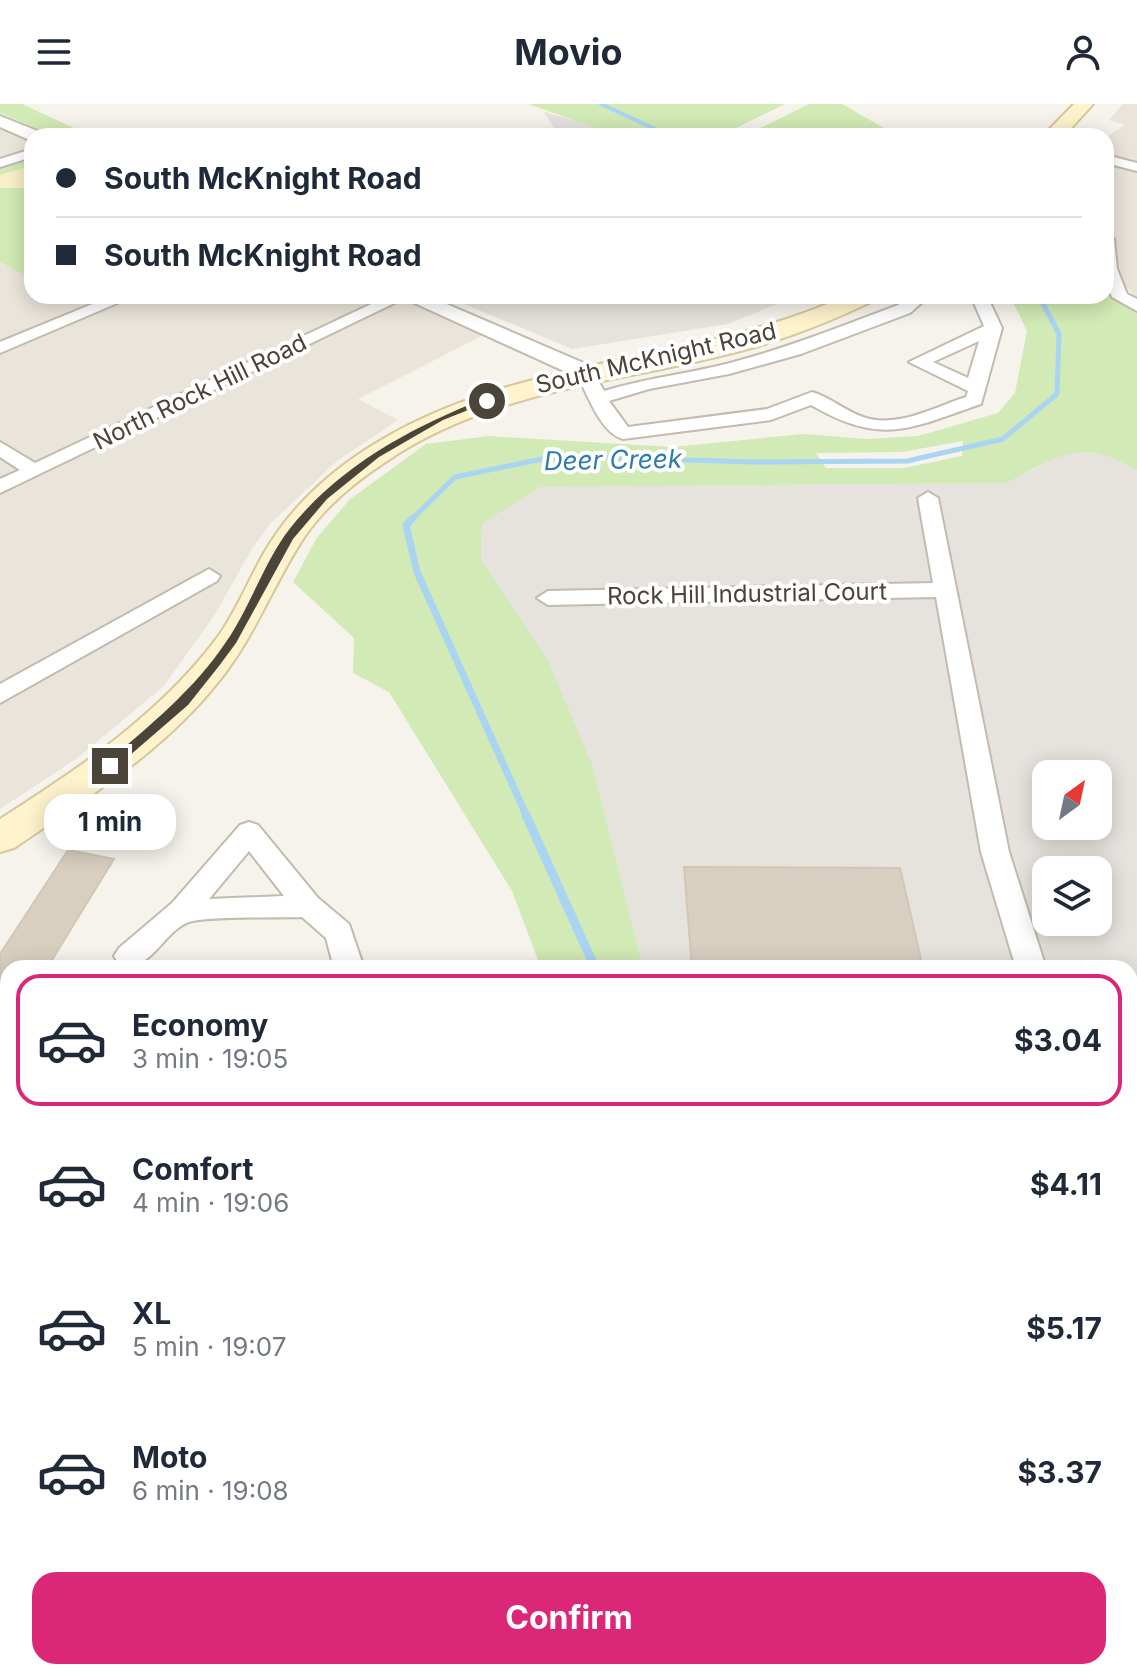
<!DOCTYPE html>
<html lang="en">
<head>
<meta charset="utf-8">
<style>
  :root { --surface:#fff; --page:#f6f6f7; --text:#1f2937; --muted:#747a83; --line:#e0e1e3; --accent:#db2777 }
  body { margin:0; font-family:Inter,sans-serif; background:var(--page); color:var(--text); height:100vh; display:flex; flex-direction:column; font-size:30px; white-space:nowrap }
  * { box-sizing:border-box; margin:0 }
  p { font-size:26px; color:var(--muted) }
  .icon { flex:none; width:44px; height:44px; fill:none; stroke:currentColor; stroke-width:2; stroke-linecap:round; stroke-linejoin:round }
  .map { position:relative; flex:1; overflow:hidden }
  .panel { position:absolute; left:0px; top:856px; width:1138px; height:720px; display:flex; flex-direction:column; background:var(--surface); border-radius:24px 24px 0 0; box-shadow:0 4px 20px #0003 }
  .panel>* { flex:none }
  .banner { position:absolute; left:24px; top:24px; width:1090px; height:176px; border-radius:24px; box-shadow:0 4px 20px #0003; display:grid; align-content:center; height:176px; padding:0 32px; background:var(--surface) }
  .needle { width:52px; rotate:33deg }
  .fabs { position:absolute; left:1032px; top:656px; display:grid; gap:16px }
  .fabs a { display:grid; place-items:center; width:80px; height:80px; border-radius:16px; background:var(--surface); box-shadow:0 4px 20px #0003; font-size:40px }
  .end { position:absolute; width:36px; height:36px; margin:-18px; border:10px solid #4b4439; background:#fff; box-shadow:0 0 0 4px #fff }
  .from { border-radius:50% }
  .bubble { position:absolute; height:56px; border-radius:24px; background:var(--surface); box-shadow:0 4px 20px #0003; font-size:26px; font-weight:700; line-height:56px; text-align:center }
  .banner b { display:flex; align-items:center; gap:28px; height:76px; font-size:30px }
  .banner b+b { border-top:2px solid var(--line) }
  .banner i { width:20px; height:20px; background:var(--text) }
  ul { padding:14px 0 0; list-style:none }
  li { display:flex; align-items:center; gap:24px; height:132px; margin:0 16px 12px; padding:0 16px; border:4px solid transparent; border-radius:24px }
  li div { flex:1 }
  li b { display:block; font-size:30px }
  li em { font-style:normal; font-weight:700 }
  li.active { border-color:var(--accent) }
  li>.icon { width:72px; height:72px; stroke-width:1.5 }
  .button { display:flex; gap:16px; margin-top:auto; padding:16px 32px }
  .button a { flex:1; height:92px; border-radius:24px; background:var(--accent); color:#fff; font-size:32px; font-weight:700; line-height:92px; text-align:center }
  header { display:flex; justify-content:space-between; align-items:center; height:104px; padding:0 32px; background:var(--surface); font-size:36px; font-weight:700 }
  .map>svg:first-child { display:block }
</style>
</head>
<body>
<header><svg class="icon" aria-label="menu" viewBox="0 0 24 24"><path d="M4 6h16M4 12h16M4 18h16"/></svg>Movio<svg class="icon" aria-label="person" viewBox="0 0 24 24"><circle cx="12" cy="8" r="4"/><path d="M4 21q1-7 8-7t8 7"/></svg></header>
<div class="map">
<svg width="1137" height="1576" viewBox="0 0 1137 1576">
  <rect width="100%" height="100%" fill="#f6f3ec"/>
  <g fill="#eae5da">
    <polygon points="1123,0 1137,0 1137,196 1119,173 1117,141 1106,123 1106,33 1125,21 1109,16"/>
    <polygon points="0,19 32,33 32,46 0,56"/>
    <polygon points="0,158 32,175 32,192 377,192 366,203 0,374"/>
    <polygon points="396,198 409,198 484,231 358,295 398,316 337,357 271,419 253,443 214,512 164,582 76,655 0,705 0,387"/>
  </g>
  <g fill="#f7ead8">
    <polygon points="0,1095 8,1095 8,1252 0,1277"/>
    <polygon points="0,1514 8,1515 8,1568 238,1568 236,1576 0,1576"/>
    <polygon points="282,1568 431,1568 482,1576 279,1576"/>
  </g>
  <g fill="#e6e2dd" fill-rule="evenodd">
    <polygon points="544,8 585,19 620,32 559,32"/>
    <polygon points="445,192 796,192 728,220 572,245"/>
    <path d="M1067 347 1113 351 1137 366V1576L1096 1568H1130V864H643L593 663 481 456 482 420 540 383 1007 379ZM1046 670H1098V722H1046ZM1046 766H1098V818H1046Z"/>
  </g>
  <g fill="#d2eab5" fill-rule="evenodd">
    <polygon points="0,0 22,0 91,32 54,32 0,9"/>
    <polygon points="528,0 785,0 720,32 620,32"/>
    <polygon points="809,0 842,0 898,32 744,32"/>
    <polygon points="32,53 32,175 0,158 0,63"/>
    <path d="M1106 175 1137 206V366C1081 333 1059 351 1007 379L540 383 482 420 481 456 548 557 593 663 643 864H541L512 787 389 588 353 569 354 534 293 478 316 435 349 396 426 340 489 332 673 343 803 330 867 335 918 332 998 309 1015 289 1027 227 1010 192H1106ZM963 337 962 352 904 364H826L816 349 902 348Z"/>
  </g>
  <polygon fill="#f9efc9" points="32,61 32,84 0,84 0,71"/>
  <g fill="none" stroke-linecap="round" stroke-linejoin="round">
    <polyline stroke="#a9d4f2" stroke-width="4" points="601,0 670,32"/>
    <polyline stroke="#a9d4f2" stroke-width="5" points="411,416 455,373 557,352 753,358 907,357 1003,335 1057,290 1059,230 1039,192"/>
    <polyline stroke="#a9d4f2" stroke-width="7" points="413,414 406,421 417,468 527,713"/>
    <polyline stroke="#a9d4f2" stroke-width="9" points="526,711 595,864"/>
  </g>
  <g fill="#d8cfc1" stroke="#d3c7b4" stroke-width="2">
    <polygon points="68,746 114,755 47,864 8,864 8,926 0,926 0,850"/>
    <polygon points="684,763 900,764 923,864 692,864"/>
    <polygon points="8,980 8,1057 0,1056 0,996"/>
  </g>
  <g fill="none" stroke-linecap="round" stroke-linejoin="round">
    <defs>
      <g id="minor">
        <polygon points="32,45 32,53 0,63 0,55"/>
        <polygon points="1106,51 1137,59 1137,67 1106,59"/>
        <polygon points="1106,130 1114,135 1117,165 1127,190 1137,195 1137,207 1112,193 1106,178"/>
        <polygon points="112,192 134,192 0,249 0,238"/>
        <polygon points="388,192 409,192 0,389 0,375 20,366 0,353 0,338 35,359"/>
        <path d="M911 192H929L910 209 801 250 729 270 649 285 609 297 628 323 767 305 812 288C830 293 845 307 863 313 896 325 935 303 966 293L968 287 909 258 984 222 971 192H987L1002 224 981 300C908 325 883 342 811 301L771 316 623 335C600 329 586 287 576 268L579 264H591L604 287C646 274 688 270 730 259 787 244 842 222 898 201ZM979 237 968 274 933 258Z"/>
        <polygon points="928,388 938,394 1009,748 1046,864 1016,864 981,748 936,493 548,501 537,494 548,487 933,479 918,394"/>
        <polygon points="209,465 220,472 217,477 0,599 0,580"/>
        <path d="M249 718 258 721 318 794 349 820 364 864H334L326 834 302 813C278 814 208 812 189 818 163 827 150 871 119 860L114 852 119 844 172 799 240 721ZM249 747 284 792 209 795Z"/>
        <polygon points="1130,1155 1137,1157 1137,1212 1130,1209"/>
        <polygon points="232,1568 276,1568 274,1576 230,1576"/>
      </g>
      <g id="tertiary">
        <polygon points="0,12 40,28 43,32 32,32 32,37 0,23"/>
        <polygon points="399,192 428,192 593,263 597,268 585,275 577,273"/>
      </g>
      <g id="secondary">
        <polygon points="1074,0 1093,0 1064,32 1043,32"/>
        <path d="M846 192H877L873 197C835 215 797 231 755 243 628 279 496 282 384 359 355 378 325 403 305 432 273 480 256 531 219 577 164 647 86 695 14 744L0 748V715C80 664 159 611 217 534 236 508 248 477 264 449 288 407 324 373 365 346 510 251 691 262 846 192Z"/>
      </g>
      <g id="primary">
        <polygon points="0,1435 8,1436 8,1500 0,1499"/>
        <polygon points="749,1568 856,1568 859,1576 752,1576"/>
      </g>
    </defs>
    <use href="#minor" stroke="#c2bbae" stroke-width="4"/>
    <use href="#tertiary" stroke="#c2bbae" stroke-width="4"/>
    <use href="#secondary" stroke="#d6c79b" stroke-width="4"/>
    <use href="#primary" stroke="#e6c16a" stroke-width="4"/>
    <use href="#minor" fill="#fff" fill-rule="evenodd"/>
    <use href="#tertiary" fill="#fff" fill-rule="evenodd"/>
    <use href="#secondary" fill="#fff3cd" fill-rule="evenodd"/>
    <use href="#primary" fill="#ffe39c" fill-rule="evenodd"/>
  </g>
  <path fill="#4b4439" d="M484 295 491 297 443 316 379 353 327 395 293 435 236 539 219 562 188 601 114 665H106V659C149 622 194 586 226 538 249 505 262 464 285 431 334 365 409 324 484 295Z"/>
  <g text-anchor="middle" stroke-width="8" stroke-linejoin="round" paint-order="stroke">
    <g font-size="24" fill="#4b4439" stroke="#fff">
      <text transform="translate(656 254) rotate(-13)" y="8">South McKnight Road</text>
      <text transform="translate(200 288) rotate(-26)" y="8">North Rock Hill Road</text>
      <text transform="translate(747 490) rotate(-1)" y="8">Rock Hill Industrial Court</text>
    </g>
    <g font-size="26" font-style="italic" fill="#2e7ab2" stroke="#fff">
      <text transform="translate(613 356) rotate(-1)" y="9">Deer Creek</text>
    </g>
  </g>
</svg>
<div class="fabs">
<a><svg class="needle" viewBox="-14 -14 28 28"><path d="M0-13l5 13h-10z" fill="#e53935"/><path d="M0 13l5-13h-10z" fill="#747a83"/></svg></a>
<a><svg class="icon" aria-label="layers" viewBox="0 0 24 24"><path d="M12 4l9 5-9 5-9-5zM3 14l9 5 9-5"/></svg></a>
</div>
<i class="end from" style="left:487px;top:297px"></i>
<i class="end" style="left:110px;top:662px"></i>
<div class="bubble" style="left:44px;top:690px;width:132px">1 min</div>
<div class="banner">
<b><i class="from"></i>South McKnight Road</b>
<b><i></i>South McKnight Road</b>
</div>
<section class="panel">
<ul>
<li class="active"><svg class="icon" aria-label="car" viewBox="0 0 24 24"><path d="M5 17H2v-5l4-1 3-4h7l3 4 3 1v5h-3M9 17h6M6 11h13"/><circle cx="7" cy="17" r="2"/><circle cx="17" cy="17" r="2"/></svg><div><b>Economy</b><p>3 min · 19:05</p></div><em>$3.04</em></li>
<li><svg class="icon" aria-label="car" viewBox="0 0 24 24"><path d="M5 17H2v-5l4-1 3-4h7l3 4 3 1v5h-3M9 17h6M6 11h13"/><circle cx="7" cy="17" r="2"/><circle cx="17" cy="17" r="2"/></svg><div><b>Comfort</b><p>4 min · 19:06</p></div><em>$4.11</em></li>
<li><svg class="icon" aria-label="car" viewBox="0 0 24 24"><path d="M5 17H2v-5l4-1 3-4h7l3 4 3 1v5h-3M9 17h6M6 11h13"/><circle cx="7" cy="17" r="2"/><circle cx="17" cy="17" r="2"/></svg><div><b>XL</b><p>5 min · 19:07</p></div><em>$5.17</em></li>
<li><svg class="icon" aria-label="car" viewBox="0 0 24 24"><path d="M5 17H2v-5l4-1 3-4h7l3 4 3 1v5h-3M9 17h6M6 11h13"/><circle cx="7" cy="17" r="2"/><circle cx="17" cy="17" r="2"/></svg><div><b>Moto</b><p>6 min · 19:08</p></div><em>$3.37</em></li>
</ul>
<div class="button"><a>Confirm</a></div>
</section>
</div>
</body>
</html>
